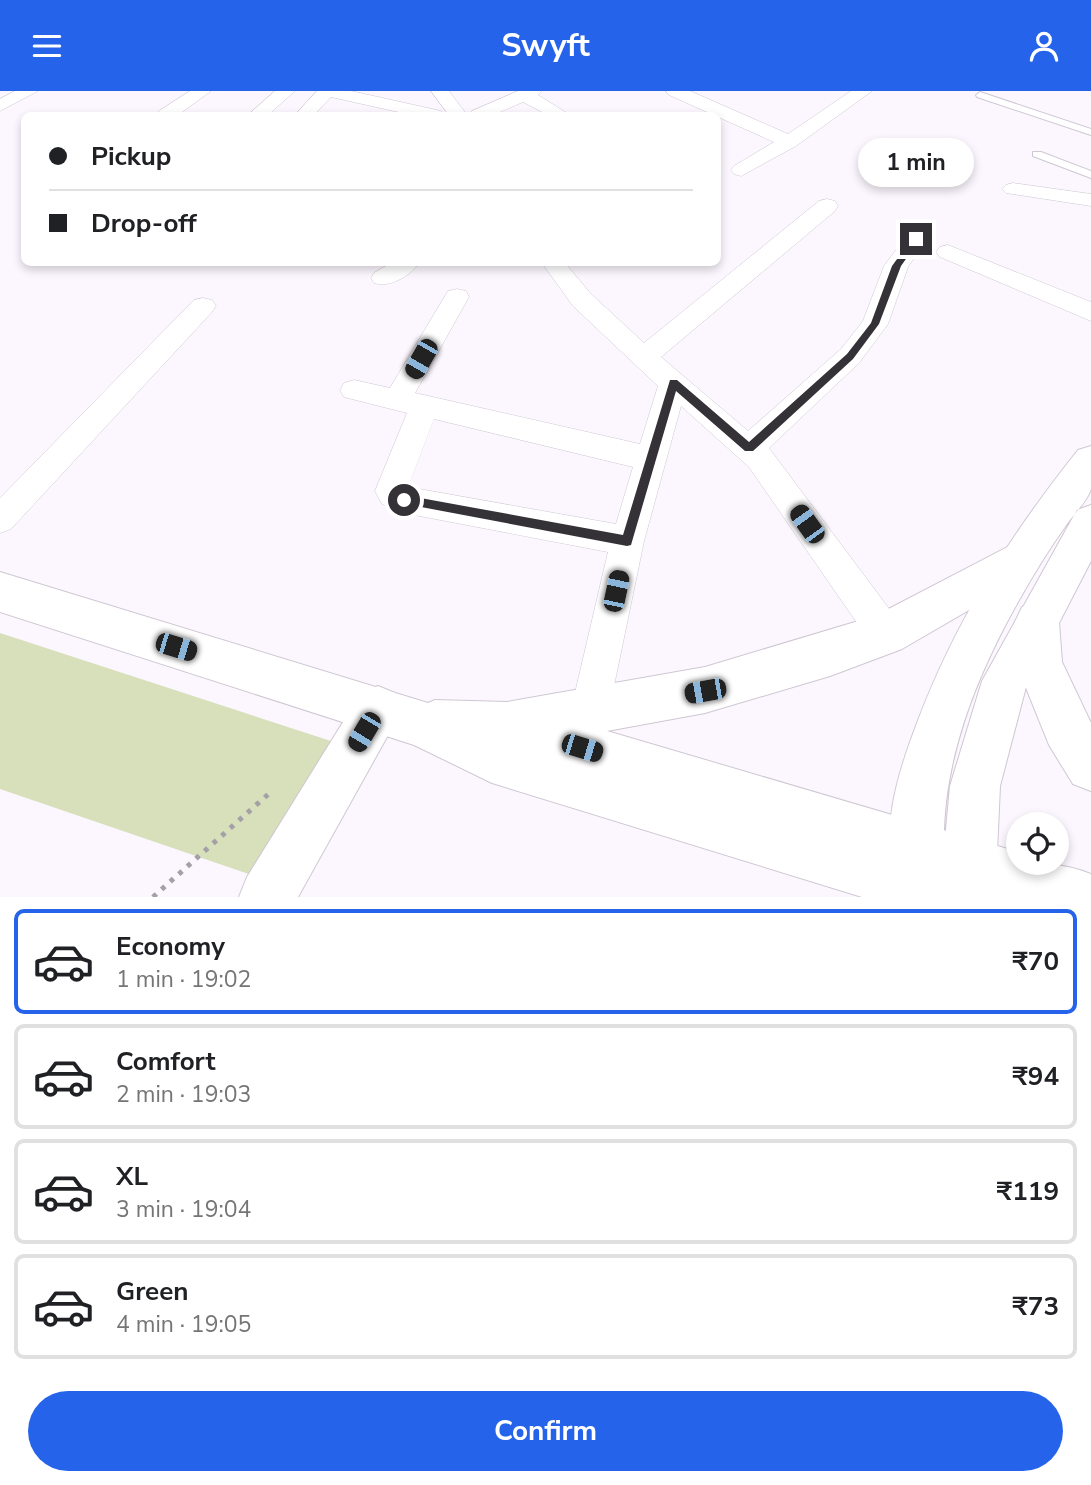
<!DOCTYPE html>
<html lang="en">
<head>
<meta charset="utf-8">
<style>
  :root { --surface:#fff; --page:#f6f6f6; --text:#202124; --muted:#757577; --line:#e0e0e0; --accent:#2563eb }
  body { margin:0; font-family:"Nunito Sans",sans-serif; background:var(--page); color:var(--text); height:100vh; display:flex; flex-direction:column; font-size:26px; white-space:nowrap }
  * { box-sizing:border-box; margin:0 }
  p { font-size:23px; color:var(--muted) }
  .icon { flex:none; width:38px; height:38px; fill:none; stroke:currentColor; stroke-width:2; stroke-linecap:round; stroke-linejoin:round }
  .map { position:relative; height:806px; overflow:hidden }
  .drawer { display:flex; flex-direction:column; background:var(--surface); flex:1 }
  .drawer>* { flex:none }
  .top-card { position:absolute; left:21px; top:21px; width:700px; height:154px; border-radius:10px; box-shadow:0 4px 10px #0003; display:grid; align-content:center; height:154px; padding:0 28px; background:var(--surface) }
  .fabs { position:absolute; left:1006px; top:721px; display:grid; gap:14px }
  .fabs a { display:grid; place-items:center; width:63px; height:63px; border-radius:50%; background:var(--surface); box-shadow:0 4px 10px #0003; font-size:35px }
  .end { position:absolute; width:32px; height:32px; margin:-16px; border:9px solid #353237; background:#fff; box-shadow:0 0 0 4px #fff }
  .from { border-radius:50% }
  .bubble { position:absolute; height:49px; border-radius:24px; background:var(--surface); box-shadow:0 4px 10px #0003; font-size:23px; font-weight:700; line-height:49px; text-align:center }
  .car { position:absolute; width:21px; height:42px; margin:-21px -10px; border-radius:9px; box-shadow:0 0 5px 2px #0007; background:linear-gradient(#222 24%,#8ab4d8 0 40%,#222 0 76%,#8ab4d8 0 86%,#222 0) }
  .top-card b { display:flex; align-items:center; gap:24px; height:66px; font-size:26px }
  .top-card b+b { border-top:2px solid var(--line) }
  .top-card i { width:18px; height:18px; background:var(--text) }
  ul { padding:12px 0 0; list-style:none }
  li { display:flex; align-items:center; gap:21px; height:105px; margin:0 14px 10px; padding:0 14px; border:4px solid var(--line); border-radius:10px }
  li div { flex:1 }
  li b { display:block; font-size:26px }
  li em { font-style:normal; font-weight:700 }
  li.active { border-color:var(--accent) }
  li>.icon { width:63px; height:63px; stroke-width:1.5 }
  .cta { display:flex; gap:14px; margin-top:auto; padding:14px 28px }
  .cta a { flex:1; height:80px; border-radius:42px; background:var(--accent); color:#fff; font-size:28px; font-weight:700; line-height:80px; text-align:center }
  header { display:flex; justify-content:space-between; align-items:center; height:91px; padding:0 28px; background:var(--accent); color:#fff; font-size:32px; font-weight:700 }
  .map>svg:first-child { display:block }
</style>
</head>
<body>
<header><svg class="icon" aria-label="menu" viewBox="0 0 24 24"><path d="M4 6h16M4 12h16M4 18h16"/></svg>Swyft<svg class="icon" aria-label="person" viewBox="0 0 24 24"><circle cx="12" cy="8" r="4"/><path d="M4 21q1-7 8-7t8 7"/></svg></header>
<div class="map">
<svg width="1091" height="806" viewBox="0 0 1091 806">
  <rect width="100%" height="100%" fill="#fcf7fe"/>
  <polygon fill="#d8dfbb" points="0,542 334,651 266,789 0,698"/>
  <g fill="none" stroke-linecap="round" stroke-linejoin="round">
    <defs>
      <g id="service">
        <polygon points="980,1 1091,38 1091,44 977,6 976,4"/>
        <polygon points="1033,61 1041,61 1091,80 1091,87 1033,65"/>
      </g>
      <g id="minor">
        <polygon points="15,0 38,0 0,20 0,8"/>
        <polygon points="190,0 211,0 178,24 157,24 159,20"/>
        <polygon points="275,0 295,0 268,24 248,24"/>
        <polygon points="317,0 351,0 441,20 443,24 412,24 331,6 314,24 295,24"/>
        <polygon points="431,0 449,0 467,24 449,24"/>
        <polygon points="518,0 542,0 538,4 570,24 548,24 523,11 493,24 470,24 472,20"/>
        <polygon points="666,0 690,0 788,43 851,0 872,0 796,55 741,85 734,83 731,79 734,75 774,51 669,4"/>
        <polygon points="1013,92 1091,103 1091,115 1006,102 1002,98 1006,94"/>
        <path d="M827 108 835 110 838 115 835 120 661 266 748 340 841 258 863 230 884 175 908 143H924L927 148 908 176 888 233 859 272 769 357 899 531 904 543 899 555 886 561 873 555 749 376 681 315 644 450 609 619 604 633 590 638 576 633 571 619 608 461 404 422 382 413 375 400 407 322 344 306 340 299 344 292 354 289 390 297 448 200 457 198 466 200 469 206 415 302 640 353 658 295 573 215 542 172H565L591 203 644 252 819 110ZM434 328 633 376 616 433 408 396Z"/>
        <polygon points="948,154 1091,211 1091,230 940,166 936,161 940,156"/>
        <path d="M391 172H419C410 185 390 197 374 192L371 187 374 182Z"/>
        <polygon points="203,207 212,209 216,215 212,221 11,438 0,442 0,407 194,209"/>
      </g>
      <g id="tertiary">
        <path d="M1091 355C1091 368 1091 386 1091 398 1088 409 1074 423 1067 433 1049 458 1033 484 1018 511 976 586 941 672 944 760L950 695 982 590 1077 419 1091 414V470L1026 596 1000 695 995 806H939L940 794 937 802C924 806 912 806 899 802 877 748 897 684 917 632 956 529 1009 446 1078 359Z"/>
        <polygon points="378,595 395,602 402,619 298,806 239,806 247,786 361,602"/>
      </g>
      <g id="primary">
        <path d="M1021 449 1036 454 1042 467 1036 480 902 558 830 585 705 622 607 640 1018 761V772C1045 772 1066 773 1091 783V806H989L971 801 974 806H862L492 692 414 654 0 521V481L428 612 435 609 507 611 705 576 875 525Z"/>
        <polygon points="1037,510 1052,516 1059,531 1062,571 1091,632 1091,700 1073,693 1049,654 1016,572 1015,531 1022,516"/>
      </g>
    </defs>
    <use href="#service" stroke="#cfc7d3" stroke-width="2"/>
    <use href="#minor" stroke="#cfc7d3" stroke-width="1"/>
    <use href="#tertiary" stroke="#cfc7d3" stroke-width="2"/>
    <use href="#primary" stroke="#cfc7d3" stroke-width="2"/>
    <polyline stroke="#a4a0a6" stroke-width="5" stroke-dasharray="4.5 7" stroke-linecap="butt" points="153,806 273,699"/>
    <use href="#service" fill="#fff" fill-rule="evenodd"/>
    <use href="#minor" fill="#fff" fill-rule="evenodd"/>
    <use href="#tertiary" fill="#fff" fill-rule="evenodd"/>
    <use href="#primary" fill="#fff" fill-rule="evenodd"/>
  </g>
  <polygon fill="#353237" points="913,146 920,148 901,175 879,233 853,268 753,360 745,360 676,300 631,454 627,455 400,412 398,409 404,404 623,444 670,289 677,289 749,351 847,263 871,232 892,175"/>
</svg>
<div class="fabs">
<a><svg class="icon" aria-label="locate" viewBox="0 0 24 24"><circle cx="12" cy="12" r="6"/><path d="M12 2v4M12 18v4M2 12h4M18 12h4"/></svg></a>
</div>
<i class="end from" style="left:404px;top:409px"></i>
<i class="end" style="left:916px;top:148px"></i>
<div class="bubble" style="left:858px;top:47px;width:116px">1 min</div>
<i class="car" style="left:421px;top:268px;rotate:210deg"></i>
<i class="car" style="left:807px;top:433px;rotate:324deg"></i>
<i class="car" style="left:616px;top:500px;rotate:12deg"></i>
<i class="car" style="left:176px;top:556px;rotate:107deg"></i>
<i class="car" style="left:705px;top:600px;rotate:260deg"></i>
<i class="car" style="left:364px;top:641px;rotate:211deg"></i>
<i class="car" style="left:582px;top:657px;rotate:107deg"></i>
<div class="top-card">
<b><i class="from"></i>Pickup</b>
<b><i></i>Drop-off</b>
</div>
</div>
<section class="drawer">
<ul>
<li class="active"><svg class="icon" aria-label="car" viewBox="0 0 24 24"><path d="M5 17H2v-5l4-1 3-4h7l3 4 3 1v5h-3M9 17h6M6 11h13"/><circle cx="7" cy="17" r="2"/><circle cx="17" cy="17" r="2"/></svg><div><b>Economy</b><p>1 min · 19:02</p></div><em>₹70</em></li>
<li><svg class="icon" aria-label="car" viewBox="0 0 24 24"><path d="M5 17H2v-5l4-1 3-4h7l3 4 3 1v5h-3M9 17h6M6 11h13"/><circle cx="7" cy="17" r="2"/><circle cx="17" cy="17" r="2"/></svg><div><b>Comfort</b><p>2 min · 19:03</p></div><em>₹94</em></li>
<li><svg class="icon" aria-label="car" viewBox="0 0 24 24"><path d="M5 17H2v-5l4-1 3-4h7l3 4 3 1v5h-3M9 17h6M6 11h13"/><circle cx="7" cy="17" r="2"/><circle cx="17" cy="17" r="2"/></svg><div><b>XL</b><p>3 min · 19:04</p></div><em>₹119</em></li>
<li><svg class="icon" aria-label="car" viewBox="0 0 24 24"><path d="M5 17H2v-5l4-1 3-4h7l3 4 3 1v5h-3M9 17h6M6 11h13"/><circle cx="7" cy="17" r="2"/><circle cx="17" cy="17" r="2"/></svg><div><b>Green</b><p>4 min · 19:05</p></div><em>₹73</em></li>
</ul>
<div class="cta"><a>Confirm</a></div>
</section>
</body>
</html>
